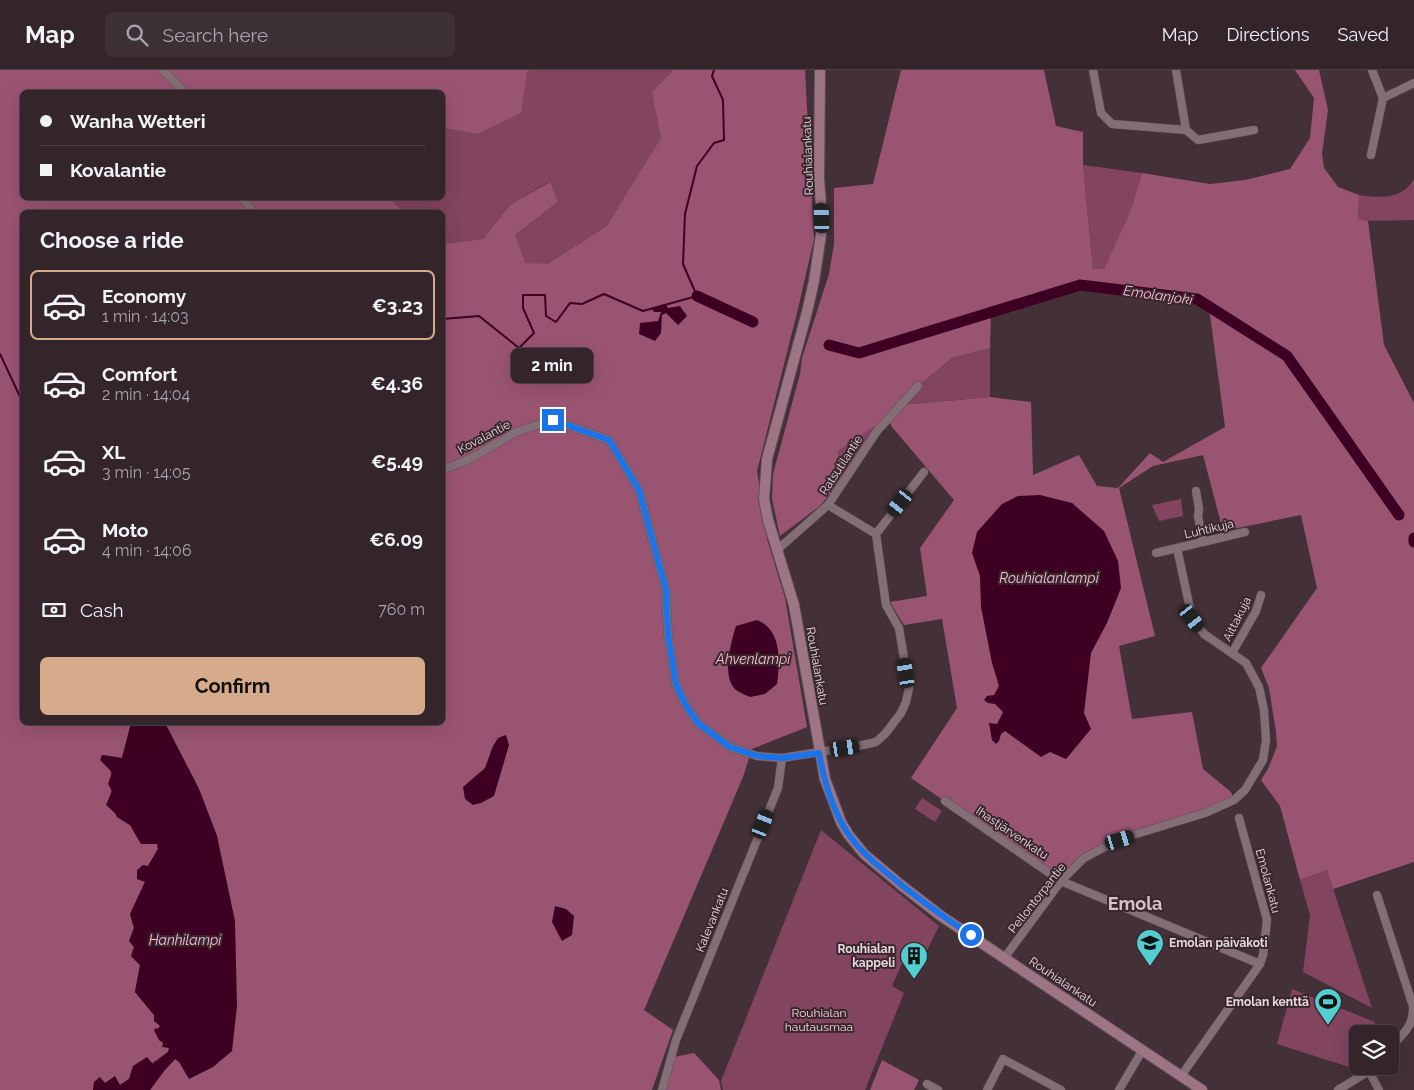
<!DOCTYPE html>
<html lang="en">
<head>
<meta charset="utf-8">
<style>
  :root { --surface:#33252a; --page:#3e3136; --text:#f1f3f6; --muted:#a9a5a8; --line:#4e4247; --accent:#d6ab8b }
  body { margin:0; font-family:Raleway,sans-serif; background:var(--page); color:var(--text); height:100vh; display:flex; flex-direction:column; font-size:19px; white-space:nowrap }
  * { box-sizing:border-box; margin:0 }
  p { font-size:16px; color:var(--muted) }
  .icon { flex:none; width:28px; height:28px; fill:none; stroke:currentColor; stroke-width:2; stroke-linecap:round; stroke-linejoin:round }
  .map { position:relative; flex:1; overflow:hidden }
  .panel { position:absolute; left:20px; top:140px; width:425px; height:515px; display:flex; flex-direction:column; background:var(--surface); border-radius:8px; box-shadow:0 5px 20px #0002,0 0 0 1px var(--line) }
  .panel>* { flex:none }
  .banner { position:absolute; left:20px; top:20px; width:425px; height:110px; border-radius:8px; box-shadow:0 5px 20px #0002,0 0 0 1px var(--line); display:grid; align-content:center; height:110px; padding:0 20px; background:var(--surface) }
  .tools { position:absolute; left:1349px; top:955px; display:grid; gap:10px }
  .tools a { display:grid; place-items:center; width:50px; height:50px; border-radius:8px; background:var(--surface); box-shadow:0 5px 20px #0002,0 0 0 1px var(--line); font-size:25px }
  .end { position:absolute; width:22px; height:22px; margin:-11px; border:6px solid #1a73e8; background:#fff; box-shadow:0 0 0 2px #fff }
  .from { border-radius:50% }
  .bubble { position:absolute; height:35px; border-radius:8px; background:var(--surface); box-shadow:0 5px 20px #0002,0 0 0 1px var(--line); font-size:16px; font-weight:700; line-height:35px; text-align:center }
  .car { position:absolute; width:15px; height:30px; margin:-15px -8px; border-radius:6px; box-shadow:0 0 4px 1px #0007; background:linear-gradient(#222 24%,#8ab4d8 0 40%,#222 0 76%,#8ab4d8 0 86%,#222 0) }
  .banner b { display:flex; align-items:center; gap:18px; height:48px; font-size:19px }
  .banner b+b { border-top:1px solid var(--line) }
  .banner i { width:12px; height:12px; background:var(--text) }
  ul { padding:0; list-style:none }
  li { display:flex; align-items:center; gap:15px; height:70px; margin:0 10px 8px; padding:0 10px; border:2px solid transparent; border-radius:8px }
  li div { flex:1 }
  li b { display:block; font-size:19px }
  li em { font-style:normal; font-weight:700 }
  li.selected { border-color:var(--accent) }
  li>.icon { width:45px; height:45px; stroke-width:1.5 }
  h2 { padding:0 20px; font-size:22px; line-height:60px }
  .pay { display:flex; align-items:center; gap:12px; height:55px; padding:0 20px; font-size:19px }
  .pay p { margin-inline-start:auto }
  .button { display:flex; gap:10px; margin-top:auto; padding:10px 20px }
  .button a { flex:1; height:58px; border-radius:8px; background:var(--accent); color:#111; font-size:20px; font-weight:700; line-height:58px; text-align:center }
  header { display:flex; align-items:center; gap:30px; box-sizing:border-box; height:70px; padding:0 25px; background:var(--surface); border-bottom:1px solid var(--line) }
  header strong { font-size:24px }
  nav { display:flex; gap:28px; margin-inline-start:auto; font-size:18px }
  .search { width:350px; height:45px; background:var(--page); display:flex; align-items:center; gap:12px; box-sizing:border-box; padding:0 18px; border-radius:8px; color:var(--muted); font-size:19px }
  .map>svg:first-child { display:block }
</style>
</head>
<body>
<header>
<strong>Map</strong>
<div class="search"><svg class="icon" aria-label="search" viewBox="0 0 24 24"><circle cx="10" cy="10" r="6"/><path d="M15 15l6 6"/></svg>Search here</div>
<nav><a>Map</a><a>Directions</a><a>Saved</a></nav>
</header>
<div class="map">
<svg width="1414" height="1020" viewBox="0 0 1414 1020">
  <rect width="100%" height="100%" fill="#443138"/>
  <g fill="#82445f">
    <polygon points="531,0 673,0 652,22 698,208 526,193 515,165 558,132 549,112 511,134 483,169 443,174 442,142 404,142 389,128 442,128 443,58 477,64 527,2"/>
    <polygon points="1083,95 1142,103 1131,139 1104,199 1093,199"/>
    <path d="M1414 109V150L1368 151 1358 149 1359 125C1379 128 1402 130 1414 109Z"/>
    <polygon points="990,278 990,327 900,335 918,316 952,288"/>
    <polygon points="892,344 841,410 838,381"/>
    <polygon points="1181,429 1183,446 1159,451 1152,435"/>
    <polygon points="922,728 942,741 935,752 915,739"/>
    <polygon points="821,760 939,856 920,895 903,891 892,916 904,923 865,1020 723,1020 721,1011"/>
    <polygon points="1327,800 1372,938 1303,902 1310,845 1300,810"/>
    <polygon points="1292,919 1375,952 1371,964 1358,964 1357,990 1352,998 1277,974"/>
  </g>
  <g fill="#995471" fill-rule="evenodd">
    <path d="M0 0H531L527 2 521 43 477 64 443 58 442 22H22V128H389L404 142H22V652L131 653 122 688 103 685C114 706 115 713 107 735L115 743 117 747 130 755 141 774H157L158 779 148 796 145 812 130 844 134 858 129 871 134 877 131 886 140 895 135 922 154 945 160 956 156 962 169 978 168 982 120 1015 105 1013 100 1008 94 1012 93 1020H0Z"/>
    <polygon points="673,0 805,0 814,169 798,239 757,401 767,469 785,528 807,657 752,679 743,707 644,940 673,960 652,1020 150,1020 164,1001 175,989 179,992 217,766 199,719 165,653 442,652 443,174 483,169 511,134 550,112 558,132 515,165 526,193 548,194 607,156 661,68 652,22"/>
    <path d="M901 0H1044L1056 56 1083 62V95L1093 199H1104L1131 139 1142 103 1210 114 1245 110 1290 99 1310 68 1314 28 1295 0H1319L1328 40 1322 84 1324 98 1338 117 1359 125 1358 149 1368 151 1384 275 1414 333V792L1333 819 1327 800 1300 810 1280 736 1261 710 1268 699 1277 676 1276 662 1269 618 1261 598 1317 518 1301 445 1223 461 1203 385 1153 396 1119 418 1155 566 1119 576 1132 649 1192 642 1203 699 1231 722 1234 730 1120 769 1084 788 1061 811 911 708 957 638 942 549 904 555 890 532 927 526 920 478 954 430 892 357 888 349 890 346 838 381 841 410 820 436 780 466 772 429 773 404 800 304 802 288 829 204 834 174V118L873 114ZM1080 215 1196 229 1210 245 1225 357 1163 392 1150 383 1118 418 1097 416 1079 385 1033 405 1031 332 990 327 901 335 918 316 952 288 990 278 991 243Z"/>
    <polygon points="694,983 719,1010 721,1020 666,1020 674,987"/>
    <polygon points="882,990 919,1010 914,1020 870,1020"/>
  </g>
  <g fill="#3e0022">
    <polygon points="666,235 668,238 680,236 687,246 678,255 666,243 662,245 661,263 655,271 639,264 640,253 658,251 661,242 654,242 652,239"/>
    <polygon points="1040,425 1072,433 1104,461 1118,491 1121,518 1107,553 1091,583 1084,643 1091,659 1066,689 1050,682 1041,687 1005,661 1001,664 999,671 996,674 992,670 989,653 997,654 1003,642 995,634 988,633 984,630 987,626 994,625 999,616 992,593 981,537 980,506 972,483 977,462 1002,434 1018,426"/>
    <path d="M757 550C782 560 780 591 777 614L765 624 750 627C746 625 740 623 736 620 721 607 731 572 736 556Z"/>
    <polygon points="131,653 165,653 199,719 217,766 235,851 237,936 232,981 213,997 189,1009 179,992 175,989 164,1001 150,1020 93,1020 94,1012 100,1007 105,1013 115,1006 120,1015 129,1009 133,996 147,987 153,994 168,982 169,978 162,977 163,973 159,970 154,960 156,958 158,959 160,956 154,951 154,945 135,922 140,895 131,886 134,877 129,871 134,858 130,844 145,812 137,809 137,800 143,795 148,796 158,779 157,774 141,774 130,755 117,747 115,743 106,735 112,721 108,714 112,702 100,690 102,685 122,688"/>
    <polygon points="506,665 509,675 494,726 481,733 473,735 465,729 463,717 485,698 493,676 498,668"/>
    <polygon points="555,836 566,839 574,846 572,865 562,871 552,852"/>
  </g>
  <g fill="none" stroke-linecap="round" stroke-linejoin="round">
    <g stroke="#3e0022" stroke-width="2">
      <polyline points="442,249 479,246 519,278 534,263 523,238 523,225 545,225 546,246 556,252 570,233 582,234 604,224 643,241 697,226 683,194 685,144 697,96 714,73 724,70 723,30 712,6 714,0"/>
      <polyline points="0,284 22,331"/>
    </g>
    <g stroke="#3e0022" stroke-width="11">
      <polyline points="697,226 753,252"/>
      <polyline points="829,275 859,283 1080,215 1197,229 1287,286 1399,445"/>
      <polyline points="1414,468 1414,472"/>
    </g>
    <defs>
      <g id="street">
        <polyline points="163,0 184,22"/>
        <polyline points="1093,0 1101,43 1112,54 1186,60"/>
        <polyline points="1176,0 1186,60 1198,70 1254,60"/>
        <polyline points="1372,0 1383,28 1414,13"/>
        <polyline points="1371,85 1383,28"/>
        <polyline points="242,128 253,142"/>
        <polyline points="442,400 472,388 516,362 553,350 609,370 639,420 666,520 668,565 676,614 685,634 698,653 730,677 757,686 782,688 863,675 876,672 885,664 901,643 906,632 909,618 899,558 886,535 876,464 828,435"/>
        <polyline points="1196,421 1199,439 1198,446 1203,472"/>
        <polyline points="876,464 924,402"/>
        <polyline points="777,480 828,435 877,361 918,316"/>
        <polyline points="1156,483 1245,462"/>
        <polyline points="1232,583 1256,541 1261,525"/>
        <polyline points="945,731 1061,811 1260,894"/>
        <path d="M1377 825 1413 936C1414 957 1403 963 1390 978"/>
        <polyline points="1005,887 1061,811 1084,788 1120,769 1205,743 1234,730 1245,720 1263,690 1266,670 1264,640 1259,617 1246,593 1204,564 1192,548 1177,478"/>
        <polyline points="1369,1001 1379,1020"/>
        <polyline points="1181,1006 1260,894 1263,885 1267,850 1239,748"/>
        <polyline points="927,1014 938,1020"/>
        <polyline points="662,1020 676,970 778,718 782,688"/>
        <polyline points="987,1020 1003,989 1061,1020"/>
        <polyline points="1119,1020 1142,981"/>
        <polyline points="1338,1020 1369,1001 1373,996"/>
      </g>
      <polyline id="secondary" points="820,0 819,109 822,148 821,165 814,211 807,242 767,389 764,429 768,450 794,535 825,709 841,752 848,764 864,784 901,815 941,846 1202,1020"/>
    </defs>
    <use href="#street" stroke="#5f4e55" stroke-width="9"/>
    <use href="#secondary" stroke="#5f4e55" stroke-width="12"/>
    <use href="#street" stroke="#846e76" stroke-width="8"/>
    <use href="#secondary" stroke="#9e7585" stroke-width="10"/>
  </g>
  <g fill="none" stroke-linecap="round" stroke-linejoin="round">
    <path stroke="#1a73e8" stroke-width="6" d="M553 350 609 370 639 420 666 520 668 565 676 614 685 634 698 653 730 677 757 686 782 688 819 683C824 711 833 742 849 765 860 781 873 792 887 803 914 826 942 846 971 865"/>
  </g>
  <defs>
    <symbol id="school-pin" viewBox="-11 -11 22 30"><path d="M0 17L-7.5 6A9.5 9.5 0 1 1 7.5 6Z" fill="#52cdd0" stroke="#3a272e"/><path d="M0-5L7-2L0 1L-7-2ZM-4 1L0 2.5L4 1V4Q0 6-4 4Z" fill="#111"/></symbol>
    <symbol id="building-pin" viewBox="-11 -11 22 30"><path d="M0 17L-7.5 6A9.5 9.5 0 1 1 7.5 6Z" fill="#52cdd0" stroke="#3a272e"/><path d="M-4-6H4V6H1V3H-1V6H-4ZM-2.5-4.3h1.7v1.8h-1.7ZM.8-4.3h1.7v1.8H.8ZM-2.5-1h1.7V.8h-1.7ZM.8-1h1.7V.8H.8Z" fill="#111"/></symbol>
    <symbol id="stadium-pin" viewBox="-11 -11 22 30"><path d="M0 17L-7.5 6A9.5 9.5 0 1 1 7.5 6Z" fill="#52cdd0" stroke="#3a272e"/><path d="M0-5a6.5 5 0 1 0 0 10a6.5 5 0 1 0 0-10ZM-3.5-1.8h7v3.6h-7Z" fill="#111"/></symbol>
  </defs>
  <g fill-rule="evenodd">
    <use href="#school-pin" x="1134" y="857" width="32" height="43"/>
    <use href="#building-pin" x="898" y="870" width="32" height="43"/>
    <use href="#stadium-pin" x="1312" y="916" width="32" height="43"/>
  </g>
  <g text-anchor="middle" stroke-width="4" stroke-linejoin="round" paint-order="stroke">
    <g font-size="12" fill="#e6d9de" stroke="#3a272e">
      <text transform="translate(808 86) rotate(-92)" y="4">Rouhialankatu</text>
      <text transform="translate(484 367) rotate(-28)" y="4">Kovalantie</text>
      <text transform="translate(841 395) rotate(-57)" y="4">Ratsutilantie</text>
      <text transform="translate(1209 459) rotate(-13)" y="4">Luhtikuja</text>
      <text transform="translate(1237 549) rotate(-63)" y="4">Aittakuja</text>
      <text transform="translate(817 596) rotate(80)" y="4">Rouhialankatu</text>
      <text transform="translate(1012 763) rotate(34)" y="4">Ihastjärvenkatu</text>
      <text transform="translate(1268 811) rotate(75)" y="4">Emolankatu</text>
      <text transform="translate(1037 828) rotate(-52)" y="4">Pellontorpantie</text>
      <text transform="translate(712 850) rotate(-68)" y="4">Kalevankatu</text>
      <text transform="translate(1063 912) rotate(34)" y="4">Rouhialankatu</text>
    </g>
    <g font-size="12" font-weight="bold" fill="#e6d9de" stroke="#3a272e" text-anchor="end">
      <text x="1169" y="877" text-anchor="start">Emolan päiväkoti</text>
      <text x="895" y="883">Rouhialan<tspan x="895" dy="14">kappeli</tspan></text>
      <text x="1309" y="936">Emolan kenttä</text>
    </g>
    <g font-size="12" fill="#fcd2e1" stroke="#3a272e">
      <text x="819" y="947">Rouhialan<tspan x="819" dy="14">hautausmaa</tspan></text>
    </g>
    <g font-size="14" font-style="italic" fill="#fbbed5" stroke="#3a272e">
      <text transform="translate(1158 225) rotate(8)" y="5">Emolanjoki</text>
      <text x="1049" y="513">Rouhialanlampi</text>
      <text x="753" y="594">Ahvenlampi</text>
      <text x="185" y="875">Hanhilampi</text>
    </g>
    <g font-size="18" font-weight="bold" fill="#d9c0c9" stroke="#3a272e">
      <text x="1135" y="840">Emola</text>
    </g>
  </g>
</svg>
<div class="tools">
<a><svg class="icon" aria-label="layers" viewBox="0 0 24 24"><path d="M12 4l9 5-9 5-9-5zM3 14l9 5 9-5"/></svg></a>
</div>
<i class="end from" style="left:971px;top:865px"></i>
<i class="end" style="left:553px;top:350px"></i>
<div class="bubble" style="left:511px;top:278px;width:82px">2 min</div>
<i class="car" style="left:822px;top:148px;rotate:358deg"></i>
<i class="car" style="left:900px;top:433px;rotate:218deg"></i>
<i class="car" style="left:1192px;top:548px;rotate:143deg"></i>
<i class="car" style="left:906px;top:603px;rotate:351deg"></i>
<i class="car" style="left:845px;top:678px;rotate:81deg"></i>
<i class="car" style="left:763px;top:754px;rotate:22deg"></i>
<i class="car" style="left:1120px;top:770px;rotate:73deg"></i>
<div class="banner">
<b><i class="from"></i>Wanha Wetteri</b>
<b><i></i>Kovalantie</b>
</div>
<section class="panel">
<h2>Choose a ride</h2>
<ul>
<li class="selected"><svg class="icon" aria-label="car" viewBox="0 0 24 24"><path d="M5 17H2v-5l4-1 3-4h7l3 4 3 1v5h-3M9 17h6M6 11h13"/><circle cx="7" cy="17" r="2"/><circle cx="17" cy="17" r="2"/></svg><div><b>Economy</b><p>1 min · 14:03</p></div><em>€3.23</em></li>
<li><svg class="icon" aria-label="car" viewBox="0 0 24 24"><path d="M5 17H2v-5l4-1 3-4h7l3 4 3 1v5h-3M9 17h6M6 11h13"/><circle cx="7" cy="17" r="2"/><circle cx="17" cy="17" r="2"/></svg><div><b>Comfort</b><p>2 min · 14:04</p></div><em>€4.36</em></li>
<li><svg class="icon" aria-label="car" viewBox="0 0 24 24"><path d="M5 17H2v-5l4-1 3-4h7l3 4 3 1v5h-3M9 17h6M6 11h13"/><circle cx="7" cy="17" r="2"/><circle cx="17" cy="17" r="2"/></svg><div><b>XL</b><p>3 min · 14:05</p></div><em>€5.49</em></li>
<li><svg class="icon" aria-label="car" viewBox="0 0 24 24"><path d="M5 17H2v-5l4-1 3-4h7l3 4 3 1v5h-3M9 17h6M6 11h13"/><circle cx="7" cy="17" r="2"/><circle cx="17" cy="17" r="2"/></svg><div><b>Moto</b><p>4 min · 14:06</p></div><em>€6.09</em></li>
</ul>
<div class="pay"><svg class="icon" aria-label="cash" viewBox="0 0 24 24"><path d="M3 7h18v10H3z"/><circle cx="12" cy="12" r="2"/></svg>Cash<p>760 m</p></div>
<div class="button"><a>Confirm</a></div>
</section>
</div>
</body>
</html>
